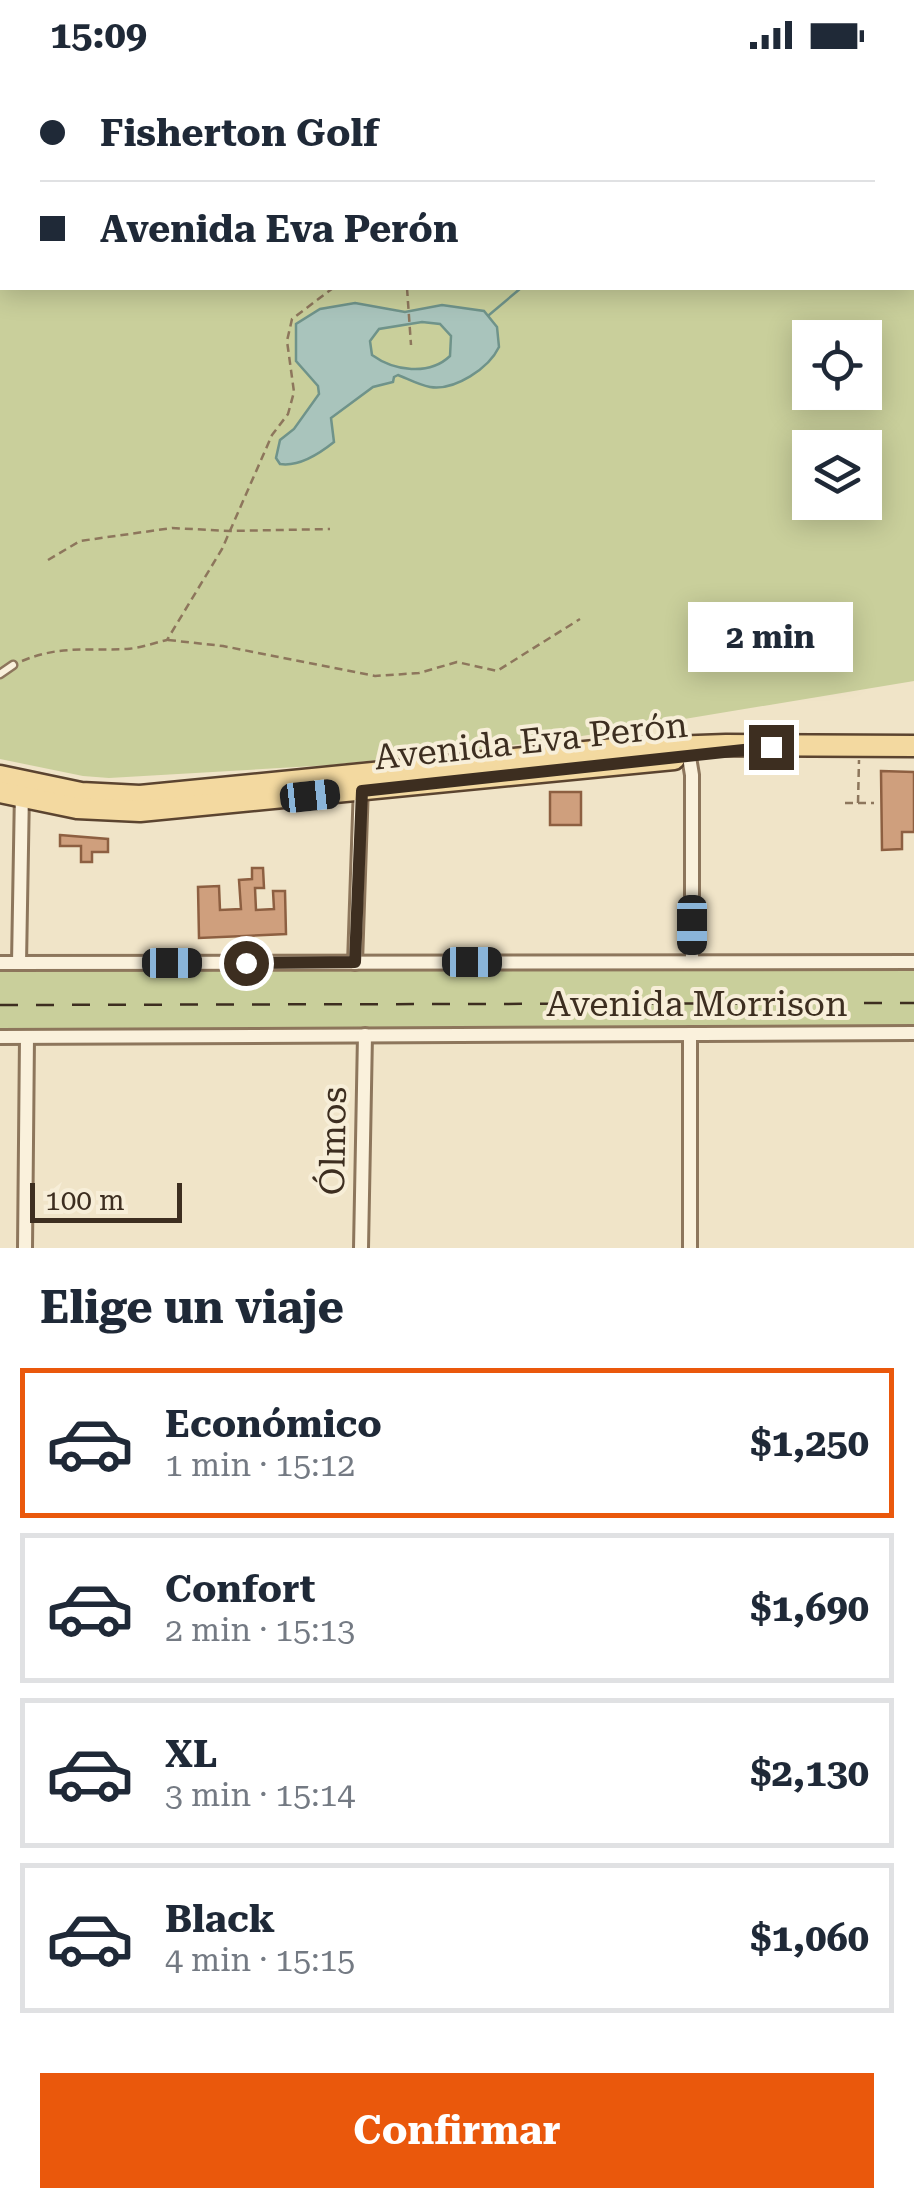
<!DOCTYPE html>
<html lang="es">
<head>
<meta charset="utf-8">
<style>
  :root { --surface:#fff; --page:#f2f2f3; --text:#1f2937; --muted:#747a83; --line:#e0e1e3; --accent:#ea580c }
  body { margin:0; font-family:"Roboto Serif",serif; background:var(--page); color:var(--text); height:100vh; display:flex; flex-direction:column; font-size:38px; white-space:nowrap }
  * { box-sizing:border-box; margin:0 }
  p { font-size:32px; color:var(--muted) }
  .icon { flex:none; width:55px; height:55px; fill:none; stroke:currentColor; stroke-width:2; stroke-linecap:round; stroke-linejoin:round }
  .map { position:relative; height:1178px; overflow:hidden }
  .details { display:flex; flex-direction:column; background:var(--surface); flex:1 }
  .details>* { flex:none }
  .banner { position:absolute; left:0px; top:0px; width:915px; height:220px; box-shadow:0 5px 25px #0003; display:grid; align-content:center; height:220px; padding:0 40px; background:var(--surface) }
  .controls { position:absolute; left:792px; top:250px; display:grid; gap:20px }
  .controls a { display:grid; place-items:center; width:90px; height:90px; border-radius:0px; background:var(--surface); box-shadow:0 5px 25px #0003; font-size:50px }
  .scale { position:absolute; left:30px; bottom:25px; width:152px; box-sizing:border-box; padding-left:10px; border:5px solid #3d2e20; border-top:0; font-size:28px; line-height:35px; white-space:nowrap; color:#3d2e20; -webkit-text-stroke:8px #f7eed8; paint-order:stroke }
  .end { position:absolute; width:45px; height:45px; margin:-22px; border:12px solid #3d2e20; background:#fff; box-shadow:0 0 0 5px #fff }
  .from { border-radius:50% }
  .bubble { position:absolute; height:70px; border-radius:0px; background:var(--surface); box-shadow:0 5px 25px #0003; font-size:32px; font-weight:700; line-height:70px; text-align:center }
  .car { position:absolute; width:30px; height:60px; margin:-30px -15px; border-radius:12px; box-shadow:0 0 8px 2px #0007; background:linear-gradient(#222 24%,#8ab4d8 0 40%,#222 0 76%,#8ab4d8 0 86%,#222 0) }
  .banner b { display:flex; align-items:center; gap:35px; height:95px; font-size:38px }
  .banner b+b { border-top:2px solid var(--line) }
  .banner i { width:25px; height:25px; background:var(--text) }
  ul { padding:0; list-style:none }
  li { display:flex; align-items:center; gap:30px; height:150px; margin:0 20px 15px; padding:0 20px; border:5px solid var(--line); border-radius:0px }
  li div { flex:1 }
  li b { display:block; font-size:38px }
  li em { font-style:normal; font-weight:700 }
  li.selected { border-color:var(--accent) }
  li>.icon { width:90px; height:90px; stroke-width:1.5 }
  h2 { padding:0 40px; font-size:45px; line-height:120px }
  .cta { display:flex; gap:20px; margin-top:auto; padding:20px 40px }
  .cta a { flex:1; height:115px; border-radius:0px; background:var(--accent); color:#fff; font-size:40px; font-weight:700; line-height:115px; text-align:center }
  .status { display:flex; justify-content:space-between; align-items:center; height:70px; padding:0 50px; background:var(--surface); direction:ltr }
  .status svg { height:28px; fill:currentColor }
  .map>svg:first-child { display:block }
</style>
</head>
<body>
<div class="status"><b>15:09</b><svg viewBox="0 0 49 12"><path d="M0 12V9h3v3zM5 12V6h3v6zM10 12V3h3v9zM15 12V0h3v12zM26 1h20v11H26zM47 4h2v5h-2z"/></svg></div>
<div class="map">
<svg width="914" height="1178" viewBox="0 0 914 1178">
  <rect width="100%" height="100%" fill="#f0e4c8"/>
  <g fill="#c9cf9b" fill-rule="evenodd">
    <path d="M0 0H914V611L558 670 331 695 109 708 83 706 0 689ZM2 2H912V218H2ZM810 268H865V322H810ZM810 378H865V432H810Z"/>
    <polygon points="914,892 914,963 0,967 0,893"/>
  </g>
  <path fill="#a9c4bc" stroke="#6f938a" stroke-width="2.5" fill-rule="evenodd" d="M355 233 405 242 442 235 484 241 497 257 499 277C489 298 455 321 430 317 419 315 408 309 398 305L394 307 393 312 373 317 331 348 334 372C319 384 299 397 280 394L276 388 280 370 294 359 319 324 318 316 296 291V254L320 239ZM422 252 440 254 451 266 450 286C429 306 394 301 372 285L370 271 379 259Z"/>
  <g fill="none" stroke-linecap="round" stroke-linejoin="round">
    <polyline stroke="#6f938a" stroke-width="2.5" points="489,245 521,218"/>
  </g>
  <g fill="#cf9f7d" stroke="#8d5f41" stroke-width="2.5">
    <polygon points="881,701 914,702 914,762 902,762 902,779 882,780"/>
    <rect x="550" y="722" width="31" height="33"/>
    <polygon points="60,765 108,769 108,782 92,782 92,792 81,792 81,776 60,776"/>
    <polygon points="252,798 263,798 264,818 255,818 256,840 274,839 273,821 285,821 286,864 199,868 198,817 219,816 220,840 241,839 239,810 252,809"/>
  </g>
  <g fill="none" stroke-linecap="round" stroke-linejoin="round">
    <defs>
      <polyline id="lane" points="0,604 13,595"/>
      <g id="street">
        <polyline points="687,675 692,705 692,892"/>
        <polyline points="0,893 914,892"/>
        <polyline points="19,893 22,721"/>
        <polyline points="355,893 361,715"/>
        <polyline points="0,967 914,963"/>
        <polyline points="25,1178 27,967"/>
        <polyline points="361,1178 365,965"/>
        <polyline points="690,1178 690,964"/>
      </g>
      <g id="primary">
        <polyline points="0,706 81,723 140,726 615,679 726,675 914,676"/>
        <polyline points="0,722 77,738 140,741 674,689"/>
      </g>
    </defs>
    <use href="#lane" stroke="#8d765c" stroke-width="11"/>
    <use href="#street" stroke="#8d765c" stroke-width="18"/>
    <use href="#primary" stroke="#5b4430" stroke-width="25"/>
    <g stroke="#8d765c" stroke-width="2.5" stroke-dasharray="8 5" stroke-linecap="butt">
      <polyline points="248,2 248,0"/>
      <polyline points="579,2 580,0"/>
      <polyline points="407,218 411,275"/>
      <polyline points="48,490 80,471 172,458 230,461 330,459"/>
      <polyline points="168,570 223,576 375,606 419,603 457,592 497,601 580,549"/>
      <path d="M22 591C60 575 88 581 127 579 140 578 154 573 167 570L222 479 272 365 288 344 294 322 287 271 292 249 333 218"/>
      <polyline points="845,733 874,733"/>
      <polyline points="858,733 859,690"/>
    </g>
    <use href="#lane" stroke="#faf1dc" stroke-width="6"/>
    <use href="#street" stroke="#faf1dc" stroke-width="12"/>
    <use href="#primary" stroke="#f3d9a0" stroke-width="20"/>
    <polyline stroke="#3d2e20" stroke-width="2.5" stroke-dasharray="18 18" stroke-linecap="butt" points="0,935 914,933"/>
  </g>
  <g fill="none" stroke-linecap="round" stroke-linejoin="round">
    <polyline stroke="#3d2e20" stroke-width="12" points="246,893 355,892 362,721 771,677"/>
  </g>
  <g text-anchor="middle" stroke-width="8" stroke-linejoin="round" paint-order="stroke">
    <g font-size="35" fill="#3d2e20" stroke="#f7eed8">
      <text transform="translate(531 671) rotate(-6)" y="12">Avenida Eva Perón</text>
      <text x="697" y="946">Avenida Morrison</text>
      <text transform="translate(333 1071) rotate(-89)" y="12">Ólmos</text>
    </g>
  </g>
</svg>
<div class="controls">
<a><svg class="icon" aria-label="locate" viewBox="0 0 24 24"><circle cx="12" cy="12" r="6"/><path d="M12 2v4M12 18v4M2 12h4M18 12h4"/></svg></a>
<a><svg class="icon" aria-label="layers" viewBox="0 0 24 24"><path d="M12 4l9 5-9 5-9-5zM3 14l9 5 9-5"/></svg></a>
</div>
<div class="scale">100 m</div>
<i class="end from" style="left:246px;top:893px"></i>
<i class="end" style="left:771px;top:677px"></i>
<div class="bubble" style="left:688px;top:532px;width:165px">2 min</div>
<i class="car" style="left:310px;top:726px;rotate:84deg"></i>
<i class="car" style="left:692px;top:855px;rotate:180deg"></i>
<i class="car" style="left:472px;top:892px;rotate:90deg"></i>
<i class="car" style="left:172px;top:893px;rotate:90deg"></i>
<div class="banner">
<b><i class="from"></i>Fisherton Golf</b>
<b><i></i>Avenida Eva Perón</b>
</div>
</div>
<section class="details">
<h2>Elige un viaje</h2>
<ul>
<li class="selected"><svg class="icon" aria-label="car" viewBox="0 0 24 24"><path d="M5 17H2v-5l4-1 3-4h7l3 4 3 1v5h-3M9 17h6M6 11h13"/><circle cx="7" cy="17" r="2"/><circle cx="17" cy="17" r="2"/></svg><div><b>Económico</b><p>1 min · 15:12</p></div><em>$1,250</em></li>
<li><svg class="icon" aria-label="car" viewBox="0 0 24 24"><path d="M5 17H2v-5l4-1 3-4h7l3 4 3 1v5h-3M9 17h6M6 11h13"/><circle cx="7" cy="17" r="2"/><circle cx="17" cy="17" r="2"/></svg><div><b>Confort</b><p>2 min · 15:13</p></div><em>$1,690</em></li>
<li><svg class="icon" aria-label="car" viewBox="0 0 24 24"><path d="M5 17H2v-5l4-1 3-4h7l3 4 3 1v5h-3M9 17h6M6 11h13"/><circle cx="7" cy="17" r="2"/><circle cx="17" cy="17" r="2"/></svg><div><b>XL</b><p>3 min · 15:14</p></div><em>$2,130</em></li>
<li><svg class="icon" aria-label="car" viewBox="0 0 24 24"><path d="M5 17H2v-5l4-1 3-4h7l3 4 3 1v5h-3M9 17h6M6 11h13"/><circle cx="7" cy="17" r="2"/><circle cx="17" cy="17" r="2"/></svg><div><b>Black</b><p>4 min · 15:15</p></div><em>$1,060</em></li>
</ul>
<div class="cta"><a>Confirmar</a></div>
</section>
</body>
</html>
